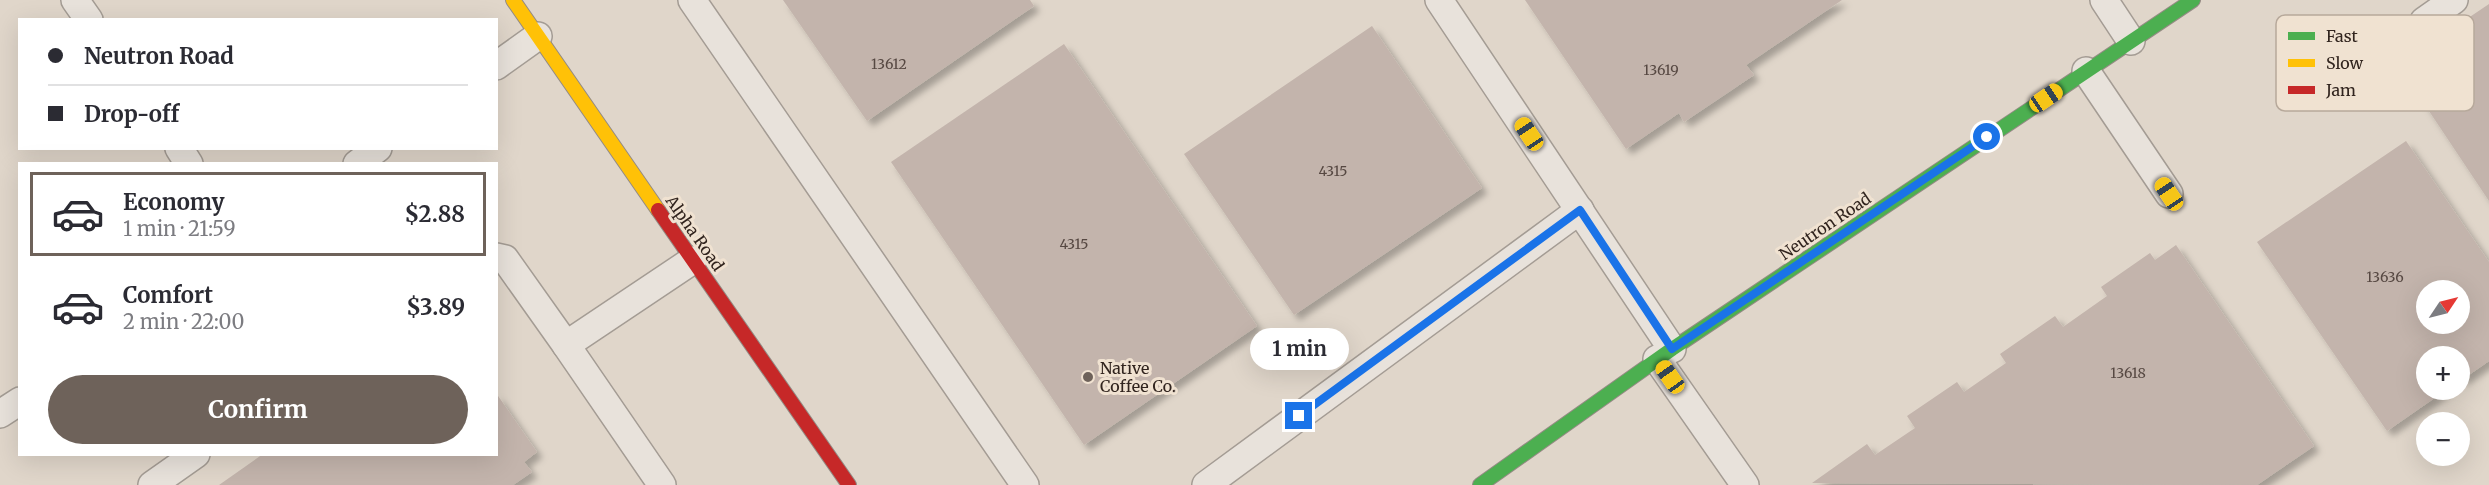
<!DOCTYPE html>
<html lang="en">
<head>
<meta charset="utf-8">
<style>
  :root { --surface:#fff; --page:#f2f2f3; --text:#2b2b33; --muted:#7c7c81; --line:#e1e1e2; --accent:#6e625a }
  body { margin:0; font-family:Merriweather,serif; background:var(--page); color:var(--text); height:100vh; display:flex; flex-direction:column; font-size:22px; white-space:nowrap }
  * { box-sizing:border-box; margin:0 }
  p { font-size:20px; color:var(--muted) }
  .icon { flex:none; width:33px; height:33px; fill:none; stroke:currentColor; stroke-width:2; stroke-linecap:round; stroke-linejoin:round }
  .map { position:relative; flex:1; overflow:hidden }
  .panel { position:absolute; left:18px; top:162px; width:480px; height:294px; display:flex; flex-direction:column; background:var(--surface); border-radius:0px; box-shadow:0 6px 24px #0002 }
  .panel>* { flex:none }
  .banner { position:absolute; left:18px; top:18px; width:480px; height:132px; border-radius:0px; box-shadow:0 6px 24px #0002; display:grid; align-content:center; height:132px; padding:0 30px; background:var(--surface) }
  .needle { width:39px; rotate:55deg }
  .controls { position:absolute; left:2416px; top:280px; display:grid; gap:12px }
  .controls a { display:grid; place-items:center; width:54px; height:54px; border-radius:50%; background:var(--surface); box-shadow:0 6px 24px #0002; font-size:30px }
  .end { position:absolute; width:27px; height:27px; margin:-14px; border:8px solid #1a73e8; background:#fff; box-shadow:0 0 0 3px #fff }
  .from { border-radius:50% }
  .bubble { position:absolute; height:42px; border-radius:21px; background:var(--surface); box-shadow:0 6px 24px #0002; font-size:20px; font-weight:700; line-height:42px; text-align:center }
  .car { position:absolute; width:18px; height:36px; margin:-18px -9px; border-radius:8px; box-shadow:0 0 4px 2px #0007; background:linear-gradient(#f5c518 24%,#345 0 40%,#f5c518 0 76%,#345 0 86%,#f5c518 0) }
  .banner b { display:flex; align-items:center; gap:21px; height:57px; font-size:22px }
  .banner b+b { border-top:2px solid var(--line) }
  .banner i { width:15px; height:15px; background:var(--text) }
  ul { padding:10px 0 0; list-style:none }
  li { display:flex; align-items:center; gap:18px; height:84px; margin:0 12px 9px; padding:0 18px; border:3px solid transparent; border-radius:0px }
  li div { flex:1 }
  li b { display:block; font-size:22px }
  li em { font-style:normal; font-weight:700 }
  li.selected { border-color:var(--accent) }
  li>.icon { width:54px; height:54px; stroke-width:1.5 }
  .action { display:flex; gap:12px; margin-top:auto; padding:12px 30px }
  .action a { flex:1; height:69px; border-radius:36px; background:var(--accent); color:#fff; font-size:24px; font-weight:700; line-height:69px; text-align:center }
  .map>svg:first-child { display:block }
</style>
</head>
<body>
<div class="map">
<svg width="2489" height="485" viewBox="0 0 2489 485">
  <defs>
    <filter id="shadow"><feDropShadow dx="5.5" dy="5.5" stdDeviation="3" flood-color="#0004"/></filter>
  </defs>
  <rect width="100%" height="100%" fill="#e0d6ca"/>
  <g fill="#c3b4ac" fill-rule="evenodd" filter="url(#shadow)">
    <polygon points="783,0 1030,0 1034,6 867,121"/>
    <polygon points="1525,0 1842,0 1746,65 1754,75 1684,122 1679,113 1626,149"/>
    <polygon points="2489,4 2489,201 2409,81 2448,55 2437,39"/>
    <polygon points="1372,26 1482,188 1294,315 1184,154"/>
    <polygon points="1064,44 1257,326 1084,445 891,162"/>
    <path d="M2406 141 2489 262V361L2460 381V357H2427V390H2446L2387 431 2257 242ZM2427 291H2460V324H2427Z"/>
    <polygon points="2176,245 2314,446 2257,485 1812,483 1867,444 1875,455 1915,428 1907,416 1957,382 1964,392 2006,363 2000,354 2055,316 2063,327 2107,296 2101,287 2150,253 2155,260"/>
    <polygon points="496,393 537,452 524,462 532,472 513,485 219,485 263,454 496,454"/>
  </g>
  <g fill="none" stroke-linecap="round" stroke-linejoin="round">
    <defs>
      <g id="lane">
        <polyline points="75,0 89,20"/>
        <polyline points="692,0 1025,485"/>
        <polyline points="1439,0 1672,349"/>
        <polyline points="2104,0 2131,41"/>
        <polyline points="2424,21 2454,0"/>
        <polyline points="496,66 538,36"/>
        <polyline points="2086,71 2169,194"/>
        <polyline points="179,148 189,164"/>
        <polyline points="357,164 378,148"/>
        <polyline points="496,257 505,259 566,345"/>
        <polyline points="1657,359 1745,485"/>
        <polyline points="0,414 20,401"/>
        <polyline points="152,485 196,454"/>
        <polyline points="662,485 566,345 693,260"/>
        <polyline points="1206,485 1580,210"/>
      </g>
      <polyline id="fast" points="1480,485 1672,349 2193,0"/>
      <polyline id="slow" points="513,0 658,210"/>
      <polyline id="jam" points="658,210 849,485"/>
    </defs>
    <use href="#lane" stroke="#a49c94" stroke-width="30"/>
    <use href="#fast" stroke="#948b84" stroke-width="16"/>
    <use href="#slow" stroke="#948b84" stroke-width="16"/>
    <use href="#jam" stroke="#948b84" stroke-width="16"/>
    <use href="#lane" stroke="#e8e2db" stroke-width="27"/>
    <use href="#fast" stroke="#4caf50" stroke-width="14"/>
    <use href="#slow" stroke="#ffc107" stroke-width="14"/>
    <use href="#jam" stroke="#c62828" stroke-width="14"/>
  </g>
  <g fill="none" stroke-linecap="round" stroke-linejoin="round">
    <polyline stroke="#1a73e8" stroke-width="8" points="1299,416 1580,210 1672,349 1987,137"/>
  </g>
  <circle fill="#6e625a" stroke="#f0e2d1" stroke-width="2" cx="1088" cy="377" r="6"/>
  <g text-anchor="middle" stroke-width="6" stroke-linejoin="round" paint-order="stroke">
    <g font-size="14" fill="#564842">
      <text x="889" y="69">13612</text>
      <text x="1661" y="75">13619</text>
      <text x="1333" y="176">4315</text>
      <text x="1074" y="249">4315</text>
      <text x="2385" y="282">13636</text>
      <text x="2128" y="378">13618</text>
    </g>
    <g font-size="16" fill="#31241e" stroke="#f0e2d1">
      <text transform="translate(1825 226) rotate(-34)" y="6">Neutron Road</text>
      <text transform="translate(695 233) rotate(55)" y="6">Alpha Road</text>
    </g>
    <g font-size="16" fill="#31241e" stroke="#f0e2d1" text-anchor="start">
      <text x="1100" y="374">Native<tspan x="1100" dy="18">Coffee Co.</tspan></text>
    </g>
  </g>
  <rect x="2276" y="15" width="198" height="96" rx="9" fill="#f0e2d1" stroke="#b7a99b" stroke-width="1.5"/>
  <rect x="2288" y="32" width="27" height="8" fill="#4caf50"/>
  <rect x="2288" y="59" width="27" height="8" fill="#ffc107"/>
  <rect x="2288" y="86" width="27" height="8" fill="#c62828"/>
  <g font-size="16" fill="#31241e">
    <text x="2326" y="42">Fast</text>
    <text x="2326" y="69">Slow</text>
    <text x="2326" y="96">Jam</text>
  </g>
</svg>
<div class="controls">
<a><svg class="needle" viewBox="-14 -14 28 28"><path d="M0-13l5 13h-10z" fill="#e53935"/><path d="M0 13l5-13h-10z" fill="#7c7c81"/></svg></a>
<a>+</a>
<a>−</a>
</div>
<i class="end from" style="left:1987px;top:137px"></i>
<i class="end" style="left:1299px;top:416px"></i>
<div class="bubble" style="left:1250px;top:328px;width:99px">1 min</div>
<i class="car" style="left:2046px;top:98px;rotate:56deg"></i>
<i class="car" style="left:1529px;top:134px;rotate:326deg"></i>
<i class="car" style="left:2169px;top:194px;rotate:326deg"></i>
<i class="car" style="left:1670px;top:377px;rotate:325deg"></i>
<div class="banner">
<b><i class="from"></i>Neutron Road</b>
<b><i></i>Drop-off</b>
</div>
<section class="panel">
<ul>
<li class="selected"><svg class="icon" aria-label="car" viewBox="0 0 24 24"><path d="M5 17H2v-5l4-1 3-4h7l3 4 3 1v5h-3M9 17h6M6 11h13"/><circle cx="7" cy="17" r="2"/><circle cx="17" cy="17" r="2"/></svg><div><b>Economy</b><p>1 min · 21:59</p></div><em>$2.88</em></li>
<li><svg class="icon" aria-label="car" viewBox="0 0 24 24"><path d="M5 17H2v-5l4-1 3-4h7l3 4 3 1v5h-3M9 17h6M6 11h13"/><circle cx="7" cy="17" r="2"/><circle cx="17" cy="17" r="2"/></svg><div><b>Comfort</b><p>2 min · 22:00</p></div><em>$3.89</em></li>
</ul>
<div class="action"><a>Confirm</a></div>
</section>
</div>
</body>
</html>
